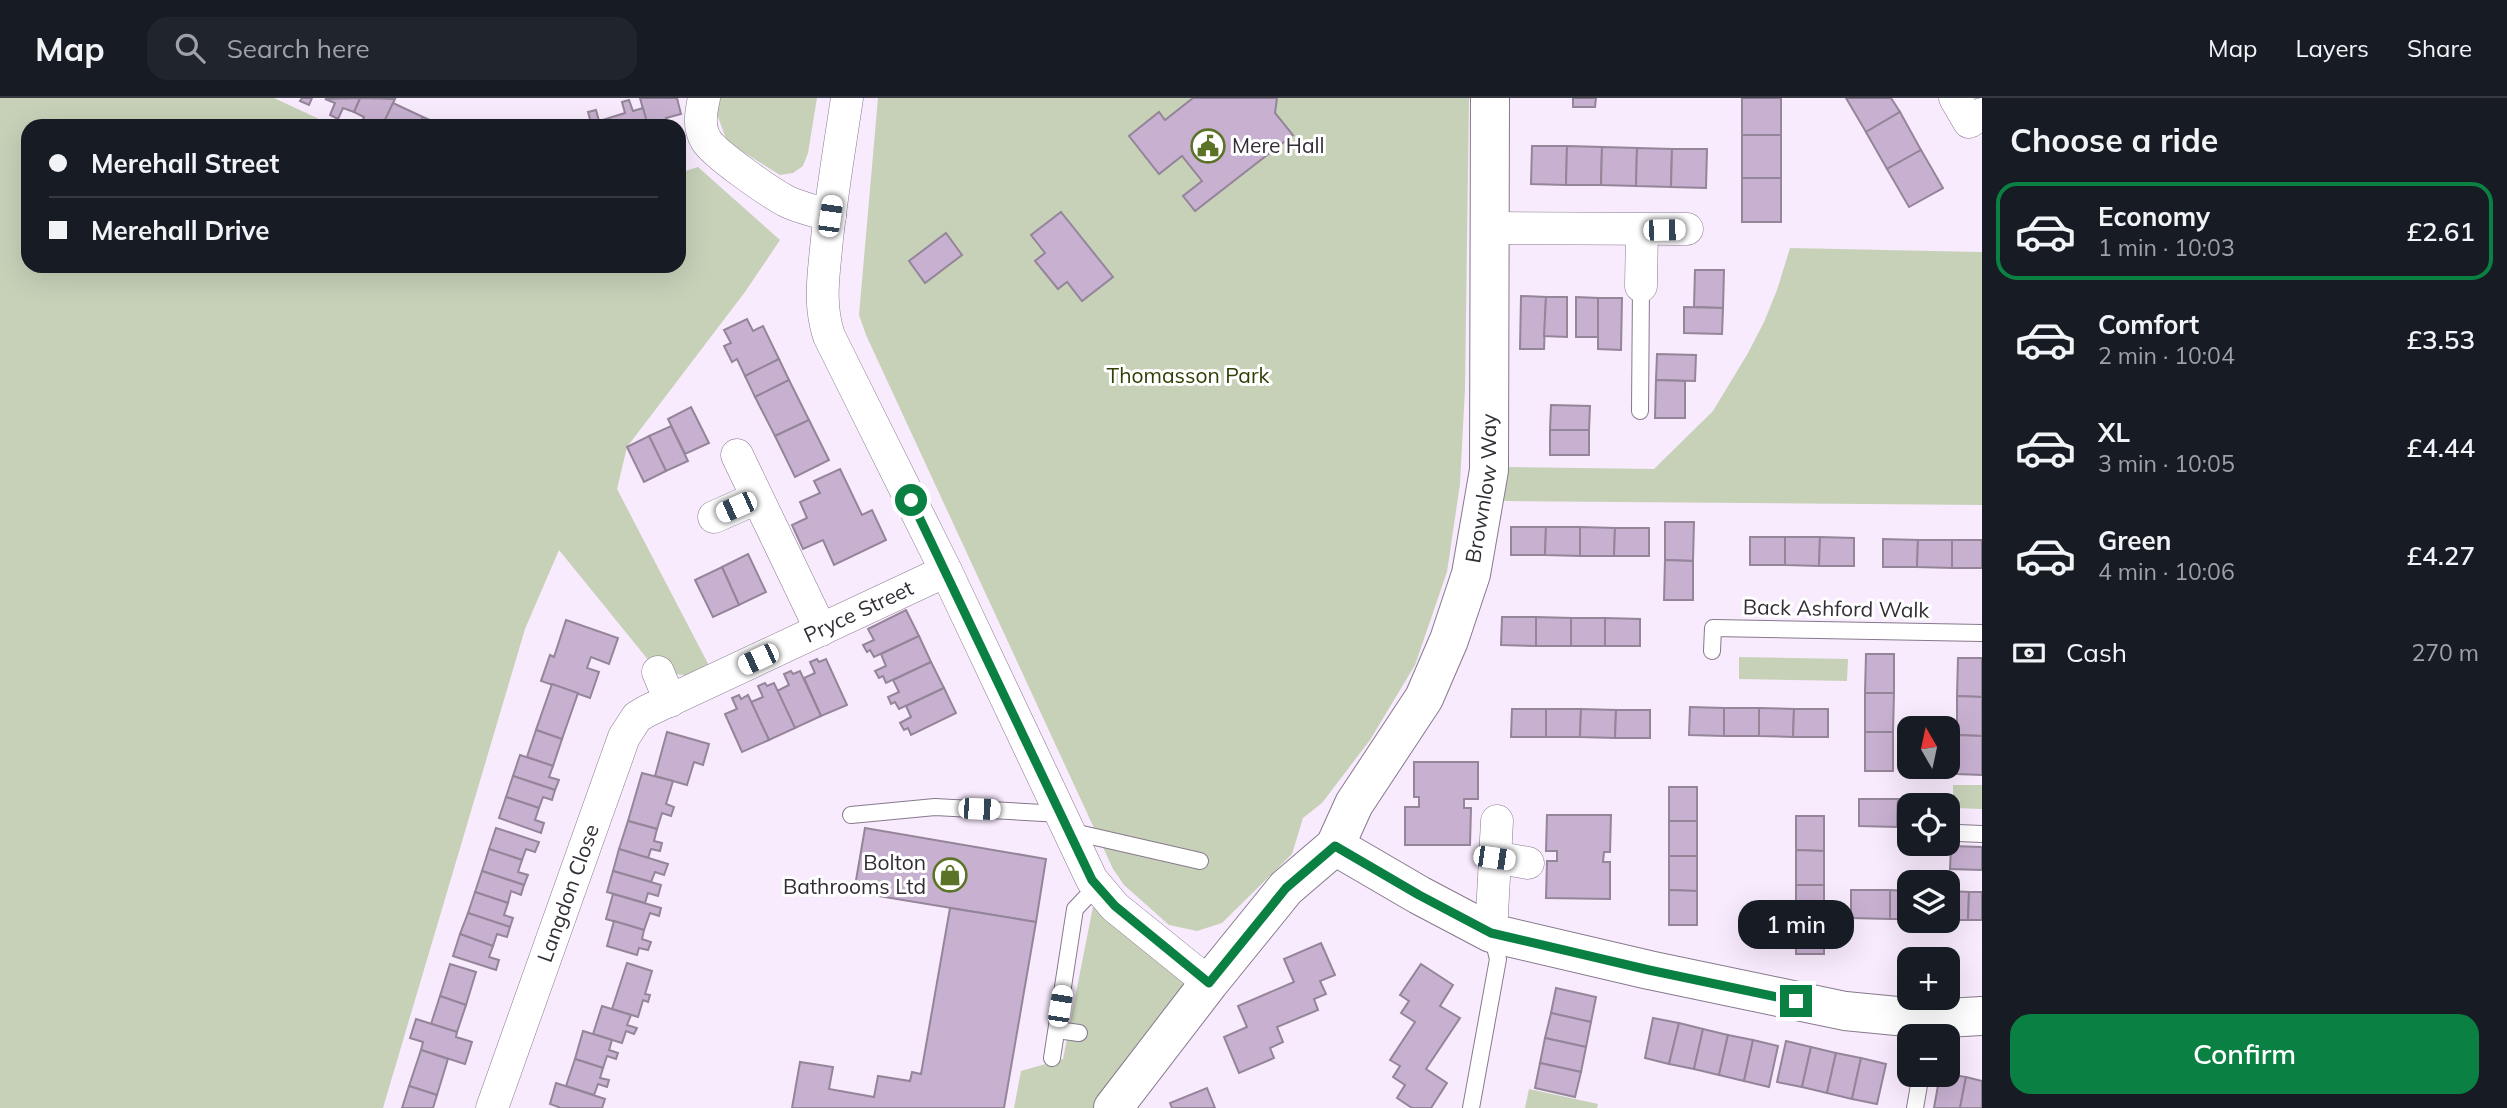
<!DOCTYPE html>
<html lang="en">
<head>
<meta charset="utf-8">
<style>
  :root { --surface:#171b24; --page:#20242c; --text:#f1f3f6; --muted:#9ea1a6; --line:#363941; --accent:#0b8043 }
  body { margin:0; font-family:Mulish,sans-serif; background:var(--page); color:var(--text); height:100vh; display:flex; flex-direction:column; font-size:26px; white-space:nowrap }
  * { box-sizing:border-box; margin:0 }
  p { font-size:23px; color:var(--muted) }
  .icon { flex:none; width:38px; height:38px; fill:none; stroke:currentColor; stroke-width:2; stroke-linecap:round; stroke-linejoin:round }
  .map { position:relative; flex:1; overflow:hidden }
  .drawer { display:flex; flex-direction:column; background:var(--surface); width:525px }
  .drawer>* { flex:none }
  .hud { position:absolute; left:21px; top:21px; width:665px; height:154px; border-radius:21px; box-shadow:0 7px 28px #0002; display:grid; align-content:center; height:154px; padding:0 28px; background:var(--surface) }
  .needle { width:46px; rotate:351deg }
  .fabs { position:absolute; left:1897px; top:618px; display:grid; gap:14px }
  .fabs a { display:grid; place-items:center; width:63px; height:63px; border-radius:14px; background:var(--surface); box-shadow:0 7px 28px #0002; font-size:35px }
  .end { position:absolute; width:32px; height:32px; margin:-16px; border:9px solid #0b8043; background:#fff; box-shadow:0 0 0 4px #fff }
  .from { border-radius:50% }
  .bubble { position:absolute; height:49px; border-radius:21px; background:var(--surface); box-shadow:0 7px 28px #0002; font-size:23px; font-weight:600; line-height:49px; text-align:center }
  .car { position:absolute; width:21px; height:42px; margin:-21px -10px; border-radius:9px; box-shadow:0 0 5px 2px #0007; background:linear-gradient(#fff 24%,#345 0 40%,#fff 0 76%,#345 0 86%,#fff 0) }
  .hud b { display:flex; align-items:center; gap:24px; height:66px; font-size:26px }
  .hud b+b { border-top:2px solid var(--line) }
  .hud i { width:18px; height:18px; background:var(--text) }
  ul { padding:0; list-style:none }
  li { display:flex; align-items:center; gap:21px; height:98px; margin:0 14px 10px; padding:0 14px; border:4px solid transparent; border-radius:21px }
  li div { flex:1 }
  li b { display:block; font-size:26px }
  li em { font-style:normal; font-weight:600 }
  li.on { border-color:var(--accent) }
  li>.icon { width:63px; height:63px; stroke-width:1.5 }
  h2 { padding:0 28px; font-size:32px; line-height:84px }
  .pay { display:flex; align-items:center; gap:18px; height:77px; padding:0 28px; font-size:26px }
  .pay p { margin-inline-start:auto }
  .button { display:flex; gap:14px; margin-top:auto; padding:14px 28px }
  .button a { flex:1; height:80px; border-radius:21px; background:var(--accent); color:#fff; font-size:28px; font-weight:600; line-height:80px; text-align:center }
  header { display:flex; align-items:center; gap:42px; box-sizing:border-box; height:98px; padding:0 35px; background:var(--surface); border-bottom:2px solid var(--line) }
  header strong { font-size:33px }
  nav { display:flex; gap:38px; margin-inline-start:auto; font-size:24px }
  .search { width:490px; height:63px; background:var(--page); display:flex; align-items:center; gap:18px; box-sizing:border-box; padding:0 24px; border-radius:21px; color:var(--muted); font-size:26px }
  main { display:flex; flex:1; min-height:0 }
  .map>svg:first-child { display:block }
</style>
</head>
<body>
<header>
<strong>Map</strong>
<div class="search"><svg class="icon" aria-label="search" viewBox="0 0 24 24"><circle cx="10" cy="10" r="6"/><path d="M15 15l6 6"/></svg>Search here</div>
<nav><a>Map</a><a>Layers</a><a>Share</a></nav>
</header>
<main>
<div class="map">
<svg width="1982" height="1010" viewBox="0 0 1982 1010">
  <rect width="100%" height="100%" fill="#f8ebfd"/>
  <g fill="#c7d1b8">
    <polygon points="0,0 274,0 334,28 28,28 28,168 679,168 679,75 698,69 780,142 745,194 627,349 617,391 716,581 658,574 559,452 525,531 383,1010 0,1010"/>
    <polygon points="719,0 817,0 808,55 803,68 793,75 780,77 727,44 716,13"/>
    <polygon points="878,0 1469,0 1465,291 1460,386 1447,474 1415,567 1370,642 1322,705 1303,720 1292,756 1222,825 1197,833 1169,827 1124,787 1113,771 866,237 859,217"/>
    <polygon points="1790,150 1982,154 1982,407 1504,403 1508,369 1654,371 1713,313 1748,255 1764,224 1777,192"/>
    <polygon points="1739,559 1848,561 1847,583 1739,581"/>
    <polygon points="1953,687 1982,687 1982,711 1953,710"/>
    <polygon points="1097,788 1209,885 1115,1010 1014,1010 1021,973 1063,961"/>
    <polygon points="1529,991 1598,1006 1597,1010 1525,1010"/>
  </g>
  <g fill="#c8b0d1" stroke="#948599" stroke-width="2">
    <polygon points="302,0 312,0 309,7 300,3"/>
    <polygon points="360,0 395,1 383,27 372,23 370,28 360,28 364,19 354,14"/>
    <polygon points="360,0 354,14 343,10 338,21 330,17 335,5 325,1"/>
    <polygon points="640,0 677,0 681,16 666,20 669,28 660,28 658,22 647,26"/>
    <polygon points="1193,0 1277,0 1275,15 1293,37 1195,113 1183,98 1202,83 1182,58 1159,76 1129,38 1159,14 1165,22"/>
    <polygon points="1573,0 1596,0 1595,9 1573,9"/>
    <rect x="1742" y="0" width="39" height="37"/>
    <polygon points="1846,0 1891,0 1900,14 1866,34"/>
    <polygon points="629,2 633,13 643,10 648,28 611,28 609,20 625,15 622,4"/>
    <polygon points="393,5 423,19 418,28 382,28"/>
    <polygon points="596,12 599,23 609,20 611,28 582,28 591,25 588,14"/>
    <polygon points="1900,14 1921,52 1887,71 1866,34"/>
    <polygon points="423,19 443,28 418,28"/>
    <rect x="1742" y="37" width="39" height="43"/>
    <polygon points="1532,48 1567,48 1566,87 1531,86"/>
    <polygon points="1567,48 1602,49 1601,87 1566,87"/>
    <polygon points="1602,49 1637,50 1636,88 1601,87"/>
    <polygon points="1637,50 1672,51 1671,89 1636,88"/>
    <polygon points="1672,51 1707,51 1706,90 1671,89"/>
    <polygon points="1921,52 1943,90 1909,109 1887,71"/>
    <rect x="1742" y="80" width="39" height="44"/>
    <polygon points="1061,114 1113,179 1082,203 1067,184 1058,191 1035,163 1045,155 1031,137"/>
    <polygon points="946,135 962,157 925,185 909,163"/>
    <polygon points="1695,172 1724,172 1723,210 1694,209"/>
    <polygon points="1521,198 1546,199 1544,251 1520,251"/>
    <polygon points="1546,199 1567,199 1567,239 1544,238"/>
    <polygon points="1576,199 1598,200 1598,239 1576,239"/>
    <polygon points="1598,200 1622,200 1621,252 1598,251"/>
    <polygon points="1684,209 1723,210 1722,236 1684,235"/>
    <polygon points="747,221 753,233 763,228 779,261 745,278 737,261 732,264 724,248 731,245 724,232"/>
    <polygon points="1657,256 1696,257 1695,283 1656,282"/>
    <polygon points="779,261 789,282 755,299 745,278"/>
    <polygon points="789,282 809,322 775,338 755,299"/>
    <polygon points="1656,282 1685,283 1685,320 1655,320"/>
    <polygon points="1551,307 1590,308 1589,332 1550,332"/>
    <polygon points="691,309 709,345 685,356 668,321"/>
    <polygon points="809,322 829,362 795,379 775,338"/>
    <polygon points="671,328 688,363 666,373 649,338"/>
    <rect x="1550" y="332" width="39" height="25"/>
    <polygon points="649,338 666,373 644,384 627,349"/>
    <polygon points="840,371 862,417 872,412 886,442 834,467 823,442 803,451 792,427 807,420 800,404 820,395 814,383"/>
    <polygon points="1665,424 1694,424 1693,463 1665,462"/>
    <polygon points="1511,429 1546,429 1545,457 1511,457"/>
    <polygon points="1546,429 1580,429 1580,458 1545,457"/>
    <polygon points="1580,429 1615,430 1614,458 1580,458"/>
    <polygon points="1615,430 1649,430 1649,458 1614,458"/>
    <rect x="1750" y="439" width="35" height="28"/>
    <polygon points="1785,439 1820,439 1819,468 1785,467"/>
    <polygon points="1820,439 1854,440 1854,468 1819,468"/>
    <polygon points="1883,441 1918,442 1917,469 1883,469"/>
    <polygon points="1918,442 1952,442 1952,470 1917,469"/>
    <rect x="1952" y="442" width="30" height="28"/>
    <polygon points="748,456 766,494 739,507 722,469"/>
    <polygon points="1665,462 1693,463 1693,502 1664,502"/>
    <polygon points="722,469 739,507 713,519 695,482"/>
    <polygon points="906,512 919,538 874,559 870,552 867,554 863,547 874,542 868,531"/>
    <polygon points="1502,519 1536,519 1536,548 1501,547"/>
    <polygon points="1536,519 1571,520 1571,548 1536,548"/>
    <rect x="1571" y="520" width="34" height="28"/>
    <polygon points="1605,520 1640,521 1640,548 1605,548"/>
    <polygon points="566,522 618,540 609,566 591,559 587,570 599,574 590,600 541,583 550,557 554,559"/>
    <polygon points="919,538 931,564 886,585 883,578 879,580 875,573 886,568 881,556"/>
    <polygon points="1866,556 1894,556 1894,595 1865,595"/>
    <polygon points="1958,560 1982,560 1982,599 1957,598"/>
    <polygon points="817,561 819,564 826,561 847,607 821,618 804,580 815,575 810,564"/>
    <polygon points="931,564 944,590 899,611 895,604 891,606 888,599 899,594 893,582"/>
    <polygon points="791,573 793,576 800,573 821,618 795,630 777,593 789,587 784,576"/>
    <polygon points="765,585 767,588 774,585 795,630 769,642 751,604 763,599 758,588"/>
    <polygon points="552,586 578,595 562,641 536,632"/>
    <polygon points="944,590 956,615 911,637 908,630 904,632 900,625 911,619 906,608"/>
    <polygon points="1865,595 1894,595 1893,634 1865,634"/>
    <polygon points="739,597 741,601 748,597 769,642 742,654 725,616 737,611 732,600"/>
    <polygon points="1957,598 1982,599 1982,638 1957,637"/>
    <polygon points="1690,609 1724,610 1724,638 1689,637"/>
    <rect x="1724" y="610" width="35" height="28"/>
    <polygon points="1759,610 1794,611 1793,639 1759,638"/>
    <polygon points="1512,611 1546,611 1546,639 1511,639"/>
    <polygon points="1546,611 1581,611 1580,639 1546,639"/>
    <polygon points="1581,611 1616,612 1615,640 1580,639"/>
    <polygon points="1794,611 1828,611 1828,639 1793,639"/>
    <polygon points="1616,612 1650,612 1650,640 1615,640"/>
    <polygon points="536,632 562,641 553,668 527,659"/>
    <polygon points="667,634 709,646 703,667 694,664 687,687 655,678"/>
    <rect x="1865" y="634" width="28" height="39"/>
    <polygon points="1957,637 1982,638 1982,677 1957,676"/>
    <polygon points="520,657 553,668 549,679 559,682 555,692 513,678"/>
    <polygon points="1414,664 1478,664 1478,701 1464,701 1464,710 1471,710 1470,747 1405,747 1405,709 1419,709 1419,699 1414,699"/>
    <polygon points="642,675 673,683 666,706 674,709 671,718 662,715 657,731 628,723"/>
    <polygon points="513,678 555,692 552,702 543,699 539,710 506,699"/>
    <rect x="1669" y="689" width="28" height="34"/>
    <polygon points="506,699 539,710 535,722 544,725 541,735 499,720"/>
    <polygon points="1859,701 1898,701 1897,729 1859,728"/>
    <polygon points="1898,701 1937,701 1937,707 1909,707 1909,729 1897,729"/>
    <polygon points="1547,717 1611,717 1610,754 1604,754 1603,764 1610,764 1610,801 1546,800 1547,763 1557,763 1557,753 1546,753"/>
    <polygon points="1796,718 1824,718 1824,753 1796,752"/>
    <polygon points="628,723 657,731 654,743 662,745 660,753 651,751 648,760 619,751"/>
    <rect x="1669" y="723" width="28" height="35"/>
    <polygon points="496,730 539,744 535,754 526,751 522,762 489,751"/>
    <polygon points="865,730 1046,761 1036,824 854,794"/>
    <polygon points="1951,748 1982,749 1982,772 1950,771"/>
    <polygon points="489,751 522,762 518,774 528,777 524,787 482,773"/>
    <polygon points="619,751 668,766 664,777 655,774 651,784 613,773"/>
    <polygon points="1796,752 1824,753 1824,787 1796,787"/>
    <polygon points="1669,758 1697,758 1697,793 1669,792"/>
    <polygon points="482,773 524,787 521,797 511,793 508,805 475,794"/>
    <polygon points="613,773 661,787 658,798 648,795 645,805 607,794"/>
    <polygon points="1796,787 1824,787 1824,822 1796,821"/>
    <polygon points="1669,792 1697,793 1697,827 1669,827"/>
    <polygon points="1851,792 1890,792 1890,821 1851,820"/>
    <polygon points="1890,792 1909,793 1909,821 1890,821"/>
    <polygon points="1948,793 1969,794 1968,822 1948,822"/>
    <polygon points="475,794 508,805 504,817 513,820 510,829 468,815"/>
    <polygon points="1969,794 1982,794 1982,822 1968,822"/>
    <polygon points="613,796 661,810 659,818 650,815 644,832 606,821"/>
    <polygon points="950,810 1036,824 1004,1010 792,1010 800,964 833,969 829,991 874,999 878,978 910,983 912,974 921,976"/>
    <polygon points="468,815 510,829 507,839 497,836 493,848 460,836"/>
    <polygon points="1796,821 1824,822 1824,856 1796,856"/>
    <polygon points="614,823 644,832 642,841 651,844 648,852 639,850 637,857 607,848"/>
    <polygon points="460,836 493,848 489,859 499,862 496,872 453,858"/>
    <polygon points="1321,845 1335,877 1320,883 1326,896 1314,901 1318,912 1277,929 1283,944 1270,950 1274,960 1239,975 1224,939 1247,929 1238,908 1294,884 1284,861"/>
    <polygon points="627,865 652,873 645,896 650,897 648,904 643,902 638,919 612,911"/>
    <polygon points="450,866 476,874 466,907 440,898"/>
    <polygon points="1421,866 1453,887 1440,908 1460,920 1426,971 1447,985 1431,1010 1412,1010 1397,1000 1405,987 1393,979 1400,968 1390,962 1415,924 1401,915 1409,903 1400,897"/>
    <polygon points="1556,890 1596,899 1591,924 1551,915"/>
    <polygon points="440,898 466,907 457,934 431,926"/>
    <polygon points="602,908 631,917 627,927 637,930 634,936 626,933 622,945 593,936"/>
    <polygon points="1551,915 1591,924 1586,949 1545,940"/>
    <polygon points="1653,920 1679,925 1669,966 1645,960"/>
    <polygon points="416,921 457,934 456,939 472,944 465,966 421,952 423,944 410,940"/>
    <polygon points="1679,925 1703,931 1694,971 1669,966"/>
    <polygon points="1703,931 1728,937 1719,977 1694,971"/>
    <polygon points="583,933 612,942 609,952 618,955 616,961 607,958 603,970 575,961"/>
    <polygon points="1728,937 1753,942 1744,983 1719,977"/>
    <polygon points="1545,940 1586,949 1581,974 1540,965"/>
    <polygon points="1753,942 1778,948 1769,989 1744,983"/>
    <polygon points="1786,943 1811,949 1802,989 1777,984"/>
    <polygon points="1811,949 1836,955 1827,995 1802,989"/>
    <polygon points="421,952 448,961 437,997 409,988"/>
    <polygon points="1836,955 1861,960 1852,1001 1827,995"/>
    <polygon points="1861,960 1886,966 1877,1006 1852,1001"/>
    <polygon points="575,961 603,970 600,980 609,982 607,989 598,986 594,997 566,988"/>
    <polygon points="1540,965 1581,974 1575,999 1535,990"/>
    <polygon points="1940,976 1948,976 1966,979 1960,1010 1934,1010"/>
    <polygon points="1966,979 1982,983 1982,1010 1960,1010"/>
    <polygon points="556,985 605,1001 602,1010 561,1010 550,1006"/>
    <polygon points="409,988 437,997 433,1010 402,1010"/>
    <polygon points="1207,990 1215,1010 1172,1010 1170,1005"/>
  </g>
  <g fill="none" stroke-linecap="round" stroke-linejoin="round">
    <defs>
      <g id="lane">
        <polyline points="1640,313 1641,188"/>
        <polyline points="1712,553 1713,530 1982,535"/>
        <polyline points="851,717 935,709 1061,716"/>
        <polyline points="1069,733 1200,763"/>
        <polyline points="1958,735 1982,736"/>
        <polyline points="1057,932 1079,935"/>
        <polyline points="1052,960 1075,811 1097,788"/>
        <polyline points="1471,1010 1498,861 1492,837"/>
        <polyline points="1915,1010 1921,976"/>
      </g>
      <g id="street">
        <path d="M704 0C701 14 698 29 706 42 714 56 772 96 788 104 801 110 816 113 830 118"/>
        <path d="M847 0C840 47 832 94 827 141 824 175 818 205 829 238L946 473 1092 782 1115 809 1209 885"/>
        <polyline points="1955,0 1969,24 1982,16"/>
        <polyline points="1491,130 1687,131"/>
        <polyline points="1641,188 1642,132"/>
        <polyline points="737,357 821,532"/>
        <polyline points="714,419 757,400"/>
        <polyline points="658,574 670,603"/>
        <polyline points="1494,759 1528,765"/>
        <polyline points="1491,835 1497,723"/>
        <path id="s1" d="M492 1010 624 639 637 619 647 613 946 473"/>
      </g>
      <g id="secondary">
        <polyline points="1335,748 1419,797 1491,835 1649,872 1845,913 1928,921 1982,918"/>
        <path id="s2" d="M1113 1010 1209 885 1286 790 1335 748 1354 706 1424 600 1449 542 1471 476 1489 372 1490 0"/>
      </g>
    </defs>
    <use href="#lane" stroke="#87798d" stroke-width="18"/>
    <use href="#street" stroke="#87798d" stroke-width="33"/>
    <use href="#secondary" stroke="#87798d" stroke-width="40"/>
    <use href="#lane" stroke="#fff" stroke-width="16"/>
    <use href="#street" stroke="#fff" stroke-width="32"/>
    <use href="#secondary" stroke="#fff" stroke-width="38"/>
  </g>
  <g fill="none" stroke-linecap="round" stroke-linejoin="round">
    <polyline stroke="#0b8043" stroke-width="9" points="911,402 1092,782 1115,808 1209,885 1286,790 1335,748 1419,797 1491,835 1649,872 1796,903"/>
  </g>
  <defs>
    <symbol id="civic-ring" viewBox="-11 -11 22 22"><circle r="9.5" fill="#fff" stroke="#5b7326" stroke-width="1.5"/><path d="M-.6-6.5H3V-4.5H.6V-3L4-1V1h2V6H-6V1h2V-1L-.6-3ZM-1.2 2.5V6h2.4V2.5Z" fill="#5b7326"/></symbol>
    <symbol id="shop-ring" viewBox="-11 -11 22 22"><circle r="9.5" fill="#fff" stroke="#5b7326" stroke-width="1.5"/><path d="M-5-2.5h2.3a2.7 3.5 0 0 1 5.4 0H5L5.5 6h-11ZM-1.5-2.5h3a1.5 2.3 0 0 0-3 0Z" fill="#5b7326"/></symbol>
  </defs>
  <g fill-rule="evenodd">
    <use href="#civic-ring" x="1189" y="29" width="38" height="38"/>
    <use href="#shop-ring" x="931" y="758" width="38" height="38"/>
  </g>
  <g text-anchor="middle" stroke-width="6" stroke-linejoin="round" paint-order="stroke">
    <g font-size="21" fill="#332e36" stroke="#fff" text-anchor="start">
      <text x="1232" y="55">Mere Hall</text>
      <text x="926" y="772" text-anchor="end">Bolton<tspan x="926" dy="24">Bathrooms Ltd</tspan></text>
    </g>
    <g font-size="21" fill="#2f4005" stroke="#fff">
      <text x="1188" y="285">Thomasson Park</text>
    </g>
    <g font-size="21" fill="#332e36" stroke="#fff">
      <text dy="7" stroke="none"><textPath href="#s2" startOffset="737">Brownlow Way</textPath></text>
      <text transform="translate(1836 511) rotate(1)" y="7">Back Ashford Walk</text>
      <text dy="7" stroke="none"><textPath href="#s1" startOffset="663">Pryce Street</textPath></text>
      <text dy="7" stroke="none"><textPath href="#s1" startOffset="228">Langdon Close</textPath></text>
    </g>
  </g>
</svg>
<div class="fabs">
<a><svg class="needle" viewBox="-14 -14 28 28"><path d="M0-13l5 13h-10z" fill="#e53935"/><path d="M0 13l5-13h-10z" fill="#9ea1a6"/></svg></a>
<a><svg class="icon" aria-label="locate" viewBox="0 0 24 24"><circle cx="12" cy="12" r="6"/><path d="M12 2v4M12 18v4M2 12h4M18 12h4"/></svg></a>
<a><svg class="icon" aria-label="layers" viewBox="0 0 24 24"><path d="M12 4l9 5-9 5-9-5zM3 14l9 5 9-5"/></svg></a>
<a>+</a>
<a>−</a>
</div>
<i class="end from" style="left:911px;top:402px"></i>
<i class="end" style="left:1796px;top:903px"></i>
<div class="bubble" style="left:1738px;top:802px;width:116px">1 min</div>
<i class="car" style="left:830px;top:118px;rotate:8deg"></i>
<i class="car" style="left:1664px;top:132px;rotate:89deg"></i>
<i class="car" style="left:736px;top:409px;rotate:246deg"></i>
<i class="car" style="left:758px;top:561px;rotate:245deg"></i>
<i class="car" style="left:979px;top:711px;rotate:92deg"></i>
<i class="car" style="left:1494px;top:760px;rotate:98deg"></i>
<i class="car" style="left:1060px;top:908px;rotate:9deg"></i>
<div class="hud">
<b><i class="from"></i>Merehall Street</b>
<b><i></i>Merehall Drive</b>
</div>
</div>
<section class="drawer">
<h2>Choose a ride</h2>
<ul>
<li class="on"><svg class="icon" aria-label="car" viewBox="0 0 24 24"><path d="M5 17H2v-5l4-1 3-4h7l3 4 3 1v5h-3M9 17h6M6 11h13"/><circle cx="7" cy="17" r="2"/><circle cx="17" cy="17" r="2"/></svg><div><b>Economy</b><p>1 min · 10:03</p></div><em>£2.61</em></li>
<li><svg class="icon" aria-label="car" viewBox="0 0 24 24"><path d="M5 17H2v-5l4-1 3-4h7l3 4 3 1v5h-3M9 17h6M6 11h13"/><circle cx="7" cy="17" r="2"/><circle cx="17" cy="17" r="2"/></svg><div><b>Comfort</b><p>2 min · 10:04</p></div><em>£3.53</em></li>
<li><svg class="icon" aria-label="car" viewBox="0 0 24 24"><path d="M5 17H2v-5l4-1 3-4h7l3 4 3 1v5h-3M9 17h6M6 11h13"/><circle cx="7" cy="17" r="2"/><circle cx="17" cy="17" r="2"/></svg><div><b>XL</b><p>3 min · 10:05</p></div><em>£4.44</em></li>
<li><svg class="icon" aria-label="car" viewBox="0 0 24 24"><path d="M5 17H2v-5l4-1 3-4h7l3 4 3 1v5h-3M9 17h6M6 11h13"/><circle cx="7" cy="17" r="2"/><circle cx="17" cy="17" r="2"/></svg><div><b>Green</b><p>4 min · 10:06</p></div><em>£4.27</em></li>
</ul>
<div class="pay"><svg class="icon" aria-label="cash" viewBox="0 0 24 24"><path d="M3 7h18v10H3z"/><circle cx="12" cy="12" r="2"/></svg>Cash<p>270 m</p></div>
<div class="button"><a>Confirm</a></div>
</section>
</main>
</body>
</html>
